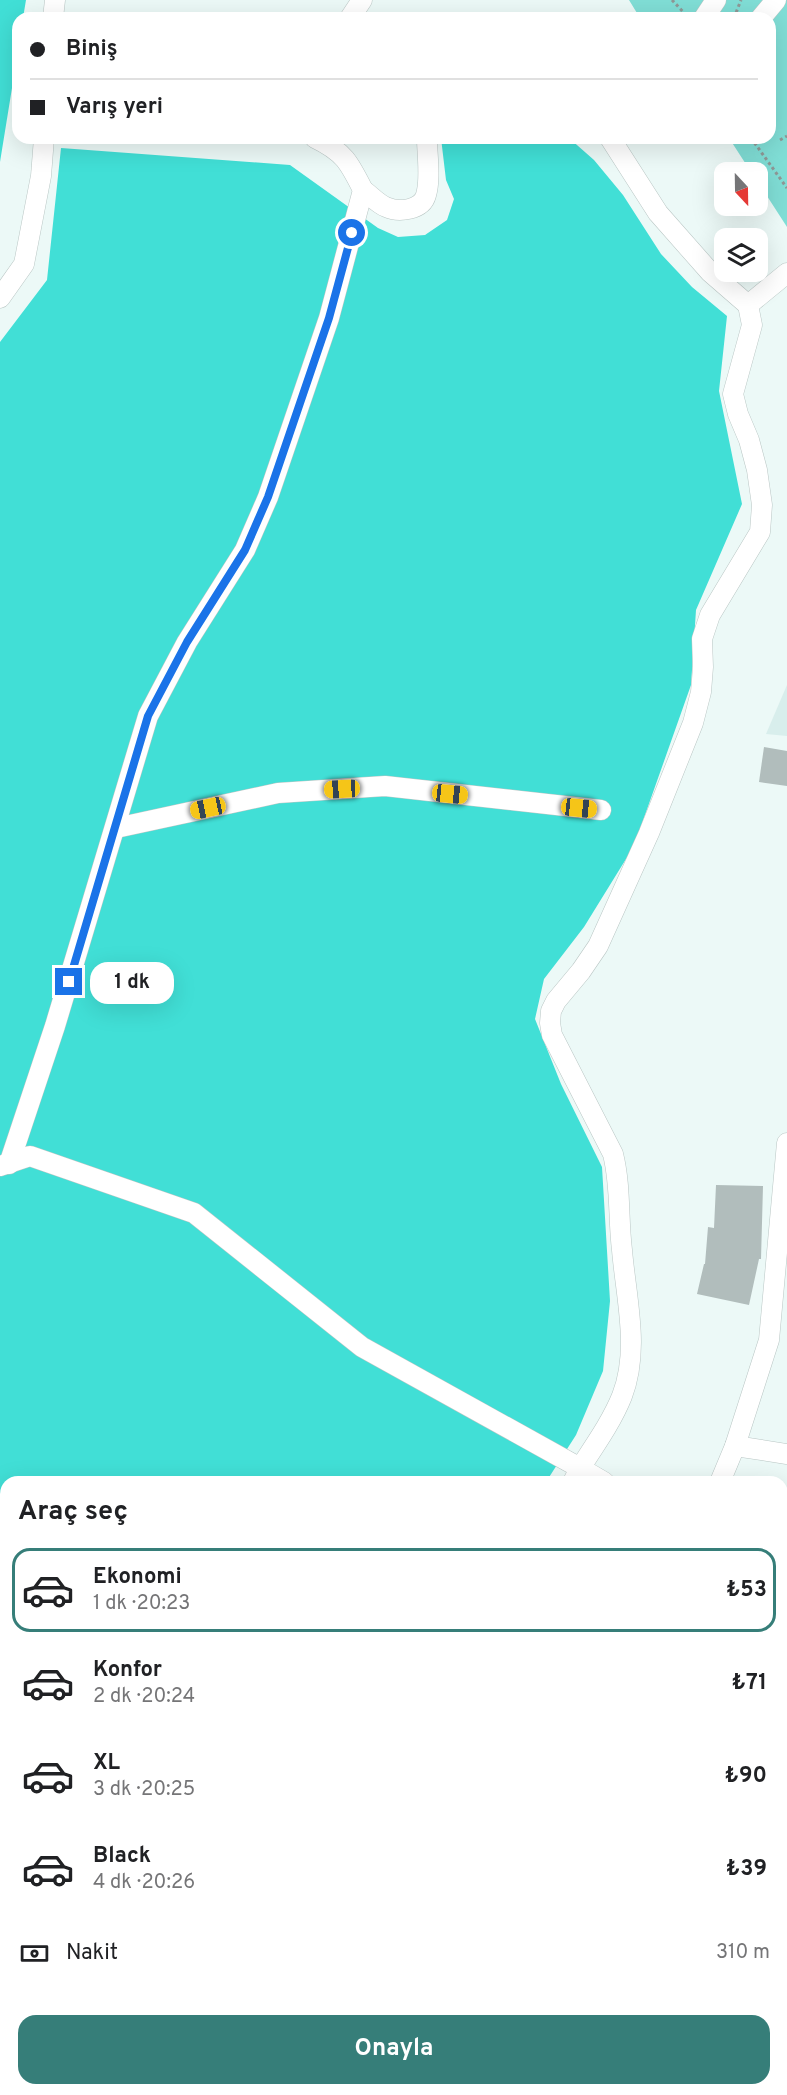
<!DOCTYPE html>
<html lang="tr">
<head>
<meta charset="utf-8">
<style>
  :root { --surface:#fff; --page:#f2f2f2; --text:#202124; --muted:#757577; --line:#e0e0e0; --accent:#367e79 }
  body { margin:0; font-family:Overpass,sans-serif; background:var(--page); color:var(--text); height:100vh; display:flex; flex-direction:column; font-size:22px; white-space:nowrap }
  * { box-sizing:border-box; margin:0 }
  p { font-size:20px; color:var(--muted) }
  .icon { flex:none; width:33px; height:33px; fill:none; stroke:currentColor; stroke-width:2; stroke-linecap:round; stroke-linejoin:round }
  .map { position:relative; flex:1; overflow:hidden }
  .details { position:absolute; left:0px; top:1476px; width:788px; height:620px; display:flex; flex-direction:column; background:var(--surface); border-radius:18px 18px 0 0; box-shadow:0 6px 24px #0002 }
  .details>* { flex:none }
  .hud { position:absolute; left:12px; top:12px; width:764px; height:132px; border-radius:18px; box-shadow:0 6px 24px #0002; display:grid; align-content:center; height:132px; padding:0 18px; background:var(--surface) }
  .needle { width:39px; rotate:158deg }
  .fabs { position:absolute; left:714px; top:162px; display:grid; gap:12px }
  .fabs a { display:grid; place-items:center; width:54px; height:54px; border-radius:12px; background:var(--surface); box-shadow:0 6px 24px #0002; font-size:30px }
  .end { position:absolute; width:27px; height:27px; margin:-14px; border:8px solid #1a73e8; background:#fff; box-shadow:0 0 0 3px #fff }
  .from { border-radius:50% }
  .bubble { position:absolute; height:42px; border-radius:18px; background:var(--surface); box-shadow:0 6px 24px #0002; font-size:20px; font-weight:700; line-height:42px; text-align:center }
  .car { position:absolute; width:18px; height:36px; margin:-18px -9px; border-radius:8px; box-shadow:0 0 4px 2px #0007; background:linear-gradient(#f5c518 24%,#345 0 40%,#f5c518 0 76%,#345 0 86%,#f5c518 0) }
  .hud b { display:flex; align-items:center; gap:21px; height:57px; font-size:22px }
  .hud b+b { border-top:2px solid var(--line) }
  .hud i { width:15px; height:15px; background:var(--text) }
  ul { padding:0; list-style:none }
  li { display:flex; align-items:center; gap:18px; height:84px; margin:0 12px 9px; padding:0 6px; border:3px solid transparent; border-radius:18px }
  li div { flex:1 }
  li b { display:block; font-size:22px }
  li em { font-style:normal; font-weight:700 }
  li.active { border-color:var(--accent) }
  li>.icon { width:54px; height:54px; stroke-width:1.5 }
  h2 { padding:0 18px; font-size:27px; line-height:72px }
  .pay { display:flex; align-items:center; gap:15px; height:66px; padding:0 18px; font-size:22px }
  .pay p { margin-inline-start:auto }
  .cta { display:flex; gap:12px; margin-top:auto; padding:12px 18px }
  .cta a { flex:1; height:69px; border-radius:18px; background:var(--accent); color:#fff; font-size:24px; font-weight:700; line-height:69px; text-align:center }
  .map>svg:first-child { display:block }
</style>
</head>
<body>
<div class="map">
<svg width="787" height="2095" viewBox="0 0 787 2095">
  <rect width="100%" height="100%" fill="#ecf9f7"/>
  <polygon fill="#d8eeec" points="787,685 787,736 766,734"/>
  <g fill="#80ded6">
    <polygon points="629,0 787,0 787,227 758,182 758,172 751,172 729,138 770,138 770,18 640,18"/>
    <polygon points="401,2090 445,2090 445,2095 403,2095"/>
  </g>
  <g fill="#41dfd6">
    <polygon points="0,0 26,0 23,18 18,18 18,51 0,162"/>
    <polygon points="441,138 569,138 594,160 623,195 661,254 692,287 727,316 719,391 742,504 696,610 691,685 634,846 584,927 544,979 535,1019 561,1084 602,1167 610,1301 603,1371 576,1435 546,1482 6,1482 6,1541 0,1541 0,342 47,280 61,148 290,165 378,228 398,237 425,235 447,220 454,199 446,180"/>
  </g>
  <g fill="#b1bdbc">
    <polygon points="764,747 787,751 787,786 759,782"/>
    <polygon points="716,1185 763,1186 761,1259 759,1259 749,1305 697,1294 704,1264 705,1264 708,1227 714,1228"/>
  </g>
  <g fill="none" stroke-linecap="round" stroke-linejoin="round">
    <defs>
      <g id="minor">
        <polyline points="53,18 55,0"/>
        <polyline points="350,18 362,0"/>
        <polyline points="704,18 716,0"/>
        <polyline points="761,18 776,0"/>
        <path d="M363 190C370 195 378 204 386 207 399 213 422 210 426 195 431 178 427 155 427 138"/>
        <polyline points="0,298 24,264 41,176 44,138"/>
        <polyline points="748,305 787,273"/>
        <polyline points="116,828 278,793 385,786 601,810"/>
        <path d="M9 1164 55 1026 148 716 187 642 245 550 268 497 329 318 363 190C349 162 344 152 315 138"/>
        <path d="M0 1166 30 1156 194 1213 362 1347 580 1468C595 1445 612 1421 622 1396 640 1350 626 1298 622 1250 618 1218 621 1186 613 1154L552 1035 550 1023 551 1011 556 1001 581 971 598 946 649 833 693 723 701 692 703 667 702 639 710 615 760 532 762 505 757 470 749 440 738 414 733 394 752 325 748 305 710 272 658 213 610 138"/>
        <polyline points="735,1446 787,1454"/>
        <polyline points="573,1482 580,1468 604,1482"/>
        <polyline points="720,1482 735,1446 769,1340 787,1143"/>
        <polyline points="782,1622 787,1623"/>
        <polyline points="782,1755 787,1759"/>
        <polyline points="0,1780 6,1777"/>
        <polyline points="0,1866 6,1882"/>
        <polyline points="782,1934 787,1902"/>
        <polyline points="782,2039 787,2040"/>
        <polyline points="382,2090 384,2095"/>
        <polyline points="211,2094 222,2090"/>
        <polyline points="465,2095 465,2090"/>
        <polyline points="610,2095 611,2090"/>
        <polyline points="758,2095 759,2090"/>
      </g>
    </defs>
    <use href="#minor" stroke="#b9c6c4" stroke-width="21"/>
    <g stroke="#8f9896" stroke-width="3" stroke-dasharray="3 3" stroke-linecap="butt">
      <polyline points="672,0 688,17"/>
      <polyline points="734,18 741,0"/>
      <polyline points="751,138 787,188"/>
      <polyline points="780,140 787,136"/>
    </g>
    <use href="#minor" stroke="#fff" stroke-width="20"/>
  </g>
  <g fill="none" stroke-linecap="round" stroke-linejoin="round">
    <polyline stroke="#1a73e8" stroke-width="8" points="69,982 148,716 187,642 245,550 268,497 329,318 352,233"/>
  </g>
</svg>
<div class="fabs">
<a><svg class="needle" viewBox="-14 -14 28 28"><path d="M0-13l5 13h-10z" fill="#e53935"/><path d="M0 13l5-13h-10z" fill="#757577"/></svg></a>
<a><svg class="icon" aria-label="layers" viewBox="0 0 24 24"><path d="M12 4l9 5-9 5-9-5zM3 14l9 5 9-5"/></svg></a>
</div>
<i class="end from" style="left:352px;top:233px"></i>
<i class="end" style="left:69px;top:982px"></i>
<div class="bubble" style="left:90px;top:962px;width:84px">1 dk</div>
<i class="car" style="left:342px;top:789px;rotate:267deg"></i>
<i class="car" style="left:450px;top:794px;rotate:96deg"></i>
<i class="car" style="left:208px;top:808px;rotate:258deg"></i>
<i class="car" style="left:579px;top:808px;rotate:96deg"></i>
<div class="hud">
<b><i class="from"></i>Biniş</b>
<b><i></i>Varış yeri</b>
</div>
<section class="details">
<h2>Araç seç</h2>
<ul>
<li class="active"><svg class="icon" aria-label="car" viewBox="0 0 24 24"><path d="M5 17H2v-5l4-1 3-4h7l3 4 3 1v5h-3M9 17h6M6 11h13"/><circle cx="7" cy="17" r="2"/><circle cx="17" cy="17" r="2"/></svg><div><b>Ekonomi</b><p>1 dk · 20:23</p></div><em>₺53</em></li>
<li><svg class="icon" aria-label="car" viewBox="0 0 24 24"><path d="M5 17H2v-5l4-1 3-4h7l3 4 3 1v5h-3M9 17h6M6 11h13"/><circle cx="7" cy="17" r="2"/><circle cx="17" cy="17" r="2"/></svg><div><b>Konfor</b><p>2 dk · 20:24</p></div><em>₺71</em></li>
<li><svg class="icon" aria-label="car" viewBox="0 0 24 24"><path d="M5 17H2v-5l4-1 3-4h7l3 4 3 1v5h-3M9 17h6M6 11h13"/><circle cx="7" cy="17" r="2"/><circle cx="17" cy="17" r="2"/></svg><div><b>XL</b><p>3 dk · 20:25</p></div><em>₺90</em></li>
<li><svg class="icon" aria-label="car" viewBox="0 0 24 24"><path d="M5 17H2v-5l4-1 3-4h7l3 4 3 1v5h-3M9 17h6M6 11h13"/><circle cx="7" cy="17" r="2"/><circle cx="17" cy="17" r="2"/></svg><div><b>Black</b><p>4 dk · 20:26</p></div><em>₺39</em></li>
</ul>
<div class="pay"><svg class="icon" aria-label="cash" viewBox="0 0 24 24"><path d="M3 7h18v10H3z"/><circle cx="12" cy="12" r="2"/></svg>Nakit<p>310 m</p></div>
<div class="cta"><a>Onayla</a></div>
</section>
</div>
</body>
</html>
